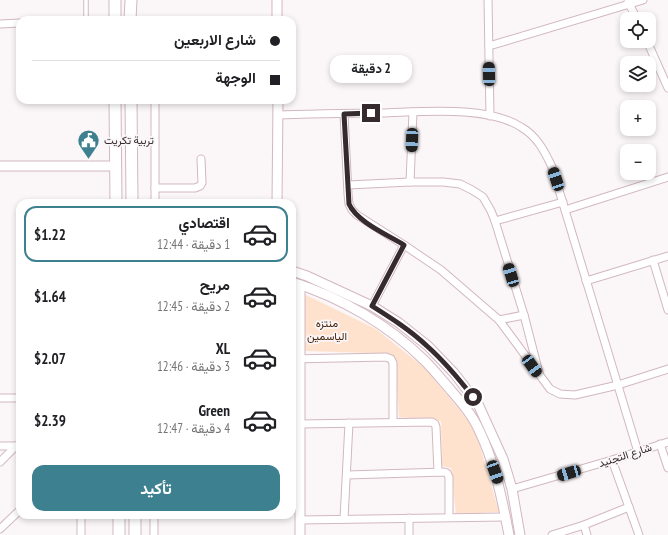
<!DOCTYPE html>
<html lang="ar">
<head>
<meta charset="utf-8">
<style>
  :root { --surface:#fff; --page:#f2f2f2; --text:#202124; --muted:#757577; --line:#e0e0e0; --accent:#3d8090 }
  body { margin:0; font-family:"PT Sans Narrow",Vazirmatn,sans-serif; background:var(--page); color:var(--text); direction:rtl; height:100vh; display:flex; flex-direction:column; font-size:15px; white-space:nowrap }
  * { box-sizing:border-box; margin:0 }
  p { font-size:13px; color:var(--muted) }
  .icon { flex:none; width:22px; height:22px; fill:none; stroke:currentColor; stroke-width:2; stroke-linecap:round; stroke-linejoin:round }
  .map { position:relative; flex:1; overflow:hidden; direction:ltr }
  .drawer { position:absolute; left:16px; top:199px; width:280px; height:320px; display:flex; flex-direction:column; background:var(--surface); border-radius:12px; box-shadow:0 2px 6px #0003; direction:rtl }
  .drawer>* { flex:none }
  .banner { position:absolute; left:16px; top:16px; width:280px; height:88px; border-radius:12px; box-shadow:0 2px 6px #0003; direction:rtl; display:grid; align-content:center; height:88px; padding:0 16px; background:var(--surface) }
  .buttons { position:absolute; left:620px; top:12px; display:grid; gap:8px }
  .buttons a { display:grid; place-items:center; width:36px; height:36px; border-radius:8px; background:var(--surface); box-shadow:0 2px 6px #0003; font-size:20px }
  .end { position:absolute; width:18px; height:18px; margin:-9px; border:5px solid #352b2e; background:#fff; box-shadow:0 0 0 2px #fff }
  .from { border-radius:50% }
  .bubble { position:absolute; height:28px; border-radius:12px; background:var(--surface); box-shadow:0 2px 6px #0003; font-size:13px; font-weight:700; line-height:28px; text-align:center; direction:rtl }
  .car { position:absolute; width:12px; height:24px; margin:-12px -6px; border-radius:5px; box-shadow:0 0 3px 1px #0007; background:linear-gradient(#222 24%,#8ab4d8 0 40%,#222 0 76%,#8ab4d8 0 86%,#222 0) }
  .banner b { display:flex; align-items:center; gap:14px; height:38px; font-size:15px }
  .banner b+b { border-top:1px solid var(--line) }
  .banner i { width:10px; height:10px; background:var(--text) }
  ul { padding:7px 0 0; list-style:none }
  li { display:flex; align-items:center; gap:12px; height:56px; margin:0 8px 6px; padding:0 8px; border:2px solid transparent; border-radius:12px }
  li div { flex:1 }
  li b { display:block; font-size:15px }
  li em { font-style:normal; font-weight:700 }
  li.on { border-color:var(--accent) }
  li>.icon { width:36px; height:36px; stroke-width:1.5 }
  .primary-button { display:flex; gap:8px; margin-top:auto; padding:8px 16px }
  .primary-button a { flex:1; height:46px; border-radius:12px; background:var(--accent); color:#fff; font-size:16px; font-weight:700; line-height:46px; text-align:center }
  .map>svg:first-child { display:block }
</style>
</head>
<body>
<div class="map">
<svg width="668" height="535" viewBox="0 0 668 535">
  <rect width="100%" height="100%" fill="#fbf6f7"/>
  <polygon fill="#ffe2ce" points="304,294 376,329 426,369 475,429 499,512 456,514 451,468 442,466 441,421 399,417 395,356 371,353 305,351"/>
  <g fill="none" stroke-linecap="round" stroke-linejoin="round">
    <defs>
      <g id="lane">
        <polyline points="86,0 86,20"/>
        <polyline points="292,487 299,487"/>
      </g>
      <g id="street">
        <polyline points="488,0 490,116"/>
        <polyline points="628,2 637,19"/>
        <polyline points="0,24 20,23"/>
        <polyline points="647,41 668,88"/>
        <polyline points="489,46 643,0"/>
        <polyline points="155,100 155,203"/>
        <polyline points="344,114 348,194 349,204 352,210 357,215 404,245 441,270 499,320 550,389 560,394 575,395 618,385 668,369"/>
        <path d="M278 115C312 114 347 113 381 113 421 112 487 105 521 127 537 136 545 152 552 167L638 452"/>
        <polyline points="410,182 413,112"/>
        <polyline points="348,185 410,182 443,182 460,184 472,190 483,197 491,211 495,221 524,315 539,373"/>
        <polyline points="155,188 195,188 200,186 202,183 201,159"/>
        <polyline points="565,210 668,177"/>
        <polyline points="495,221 563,202"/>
        <polyline points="653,260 668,310"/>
        <polyline points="586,281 668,256"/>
        <polyline points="372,306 404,245"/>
        <polyline points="499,320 524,315"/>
        <polyline points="292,359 386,357 391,359 393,363 393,422"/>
        <polyline points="0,398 20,398"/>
        <polyline points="300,424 432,422 435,424 436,427 438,472"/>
        <polyline points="660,444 668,468"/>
        <polyline points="0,446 18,446"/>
        <polyline points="612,460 639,535"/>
        <polyline points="0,462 16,446"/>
        <polyline points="292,470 300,470"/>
        <polyline points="347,475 444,472 447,473 449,477 449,517"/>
        <polyline points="512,489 612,460 668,442"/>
        <polyline points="81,515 81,535"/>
        <polyline points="154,515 154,535"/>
        <polyline points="409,518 409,535"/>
        <polyline points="344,519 349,423"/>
        <polyline points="300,520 505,517"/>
        <polyline points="584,525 587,535"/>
        <polyline points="0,529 20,510"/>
        <polyline points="552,535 584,525 629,507"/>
      </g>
      <g id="secondary">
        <polyline points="277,0 277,20"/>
        <polyline points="0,166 116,166"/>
        <polyline points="277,203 278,100"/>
        <polyline points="292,271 307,276 372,306 399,323 428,346 454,373 478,404 503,459 512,489 520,535"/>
        <path d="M292 282C340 297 389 325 425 361 433 369 441 379 449 388 460 401 472 414 479 430 495 463 502 499 509 535"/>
        <polyline points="300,285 300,535"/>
      </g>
      <g id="primary">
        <polyline points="115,20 115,0"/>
        <polyline points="130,20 131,0"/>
        <polyline points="115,100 116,203"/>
        <polyline points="131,100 132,203"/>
        <polyline points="119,515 119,535"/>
        <polyline points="135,515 135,535"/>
      </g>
    </defs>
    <use href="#lane" stroke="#d2b8c0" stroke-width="5.5"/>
    <use href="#street" stroke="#d2b8c0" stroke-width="9"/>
    <use href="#secondary" stroke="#d2b8c0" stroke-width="11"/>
    <use href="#primary" stroke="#d2b8c0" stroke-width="13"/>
    <use href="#lane" stroke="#fff" stroke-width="3.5"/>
    <use href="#street" stroke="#fff" stroke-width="7"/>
    <use href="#secondary" stroke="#fff" stroke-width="9"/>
    <use href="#primary" stroke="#fff" stroke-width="11"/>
  </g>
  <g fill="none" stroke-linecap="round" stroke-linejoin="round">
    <path stroke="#352b2e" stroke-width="5" d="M371 113 344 114 349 204C357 222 388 235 404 245L372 306C391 318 410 330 427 346 444 361 459 379 473 397"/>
  </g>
  <defs>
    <symbol id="civic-pin" viewBox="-11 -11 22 30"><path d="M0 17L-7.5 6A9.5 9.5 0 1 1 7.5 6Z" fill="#3d8090" stroke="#fbf6f7"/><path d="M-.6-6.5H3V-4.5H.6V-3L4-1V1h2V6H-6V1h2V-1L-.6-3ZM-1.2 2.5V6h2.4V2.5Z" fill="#fff"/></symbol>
  </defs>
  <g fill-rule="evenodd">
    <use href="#civic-pin" x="76" y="128" width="25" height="34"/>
  </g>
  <g text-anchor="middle" stroke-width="3.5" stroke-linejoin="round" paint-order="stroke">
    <g font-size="11" fill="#352b2e" stroke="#fbf6f7" text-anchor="start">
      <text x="104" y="144">تربية تكريت</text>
    </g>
    <g font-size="11" fill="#44240a" stroke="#fbf6f7">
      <text x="327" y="327">منتزه<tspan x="327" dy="13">الياسمين</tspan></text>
    </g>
    <g font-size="11" fill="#352b2e" stroke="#fbf6f7">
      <text transform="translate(625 455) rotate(-18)" y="4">شارع التجنيد</text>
    </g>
  </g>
</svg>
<div class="buttons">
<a><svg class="icon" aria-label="locate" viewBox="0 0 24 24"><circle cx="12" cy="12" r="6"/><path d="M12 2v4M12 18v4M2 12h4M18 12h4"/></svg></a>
<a><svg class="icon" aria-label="layers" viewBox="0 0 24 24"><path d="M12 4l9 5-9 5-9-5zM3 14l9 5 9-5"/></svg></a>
<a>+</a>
<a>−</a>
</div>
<i class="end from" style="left:473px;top:397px"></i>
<i class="end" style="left:371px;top:113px"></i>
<div class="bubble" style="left:330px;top:55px;width:82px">2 دقيقة</div>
<i class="car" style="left:489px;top:74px;rotate:359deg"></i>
<i class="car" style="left:412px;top:140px;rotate:182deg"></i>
<i class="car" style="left:556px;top:179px;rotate:342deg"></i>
<i class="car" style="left:511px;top:275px;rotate:343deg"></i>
<i class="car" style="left:532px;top:366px;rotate:144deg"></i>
<i class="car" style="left:495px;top:472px;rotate:160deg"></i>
<i class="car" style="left:569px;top:473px;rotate:254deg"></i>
<div class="banner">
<b><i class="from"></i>شارع الاربعين</b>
<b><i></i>الوجهة</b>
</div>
<section class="drawer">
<ul>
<li class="on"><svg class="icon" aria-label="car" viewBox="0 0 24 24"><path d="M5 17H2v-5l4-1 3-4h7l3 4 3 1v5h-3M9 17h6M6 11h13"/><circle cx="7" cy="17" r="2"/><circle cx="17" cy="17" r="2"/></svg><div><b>اقتصادي</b><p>1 دقيقة · 12:44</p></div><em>$1.22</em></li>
<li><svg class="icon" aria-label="car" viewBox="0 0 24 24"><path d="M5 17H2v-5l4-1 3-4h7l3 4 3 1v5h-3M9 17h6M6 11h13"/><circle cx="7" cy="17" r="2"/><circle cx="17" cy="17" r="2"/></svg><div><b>مريح</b><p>2 دقيقة · 12:45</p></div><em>$1.64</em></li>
<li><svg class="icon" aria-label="car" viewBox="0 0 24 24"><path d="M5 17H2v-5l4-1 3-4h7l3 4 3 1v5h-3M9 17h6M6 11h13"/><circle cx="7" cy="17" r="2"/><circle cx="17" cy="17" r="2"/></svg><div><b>XL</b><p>3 دقيقة · 12:46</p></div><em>$2.07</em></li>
<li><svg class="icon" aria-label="car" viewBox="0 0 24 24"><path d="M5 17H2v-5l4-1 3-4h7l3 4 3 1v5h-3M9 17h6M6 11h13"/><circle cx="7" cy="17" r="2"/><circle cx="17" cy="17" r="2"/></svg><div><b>Green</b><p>4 دقيقة · 12:47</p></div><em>$2.39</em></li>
</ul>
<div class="primary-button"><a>تأكيد</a></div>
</section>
</div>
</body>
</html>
